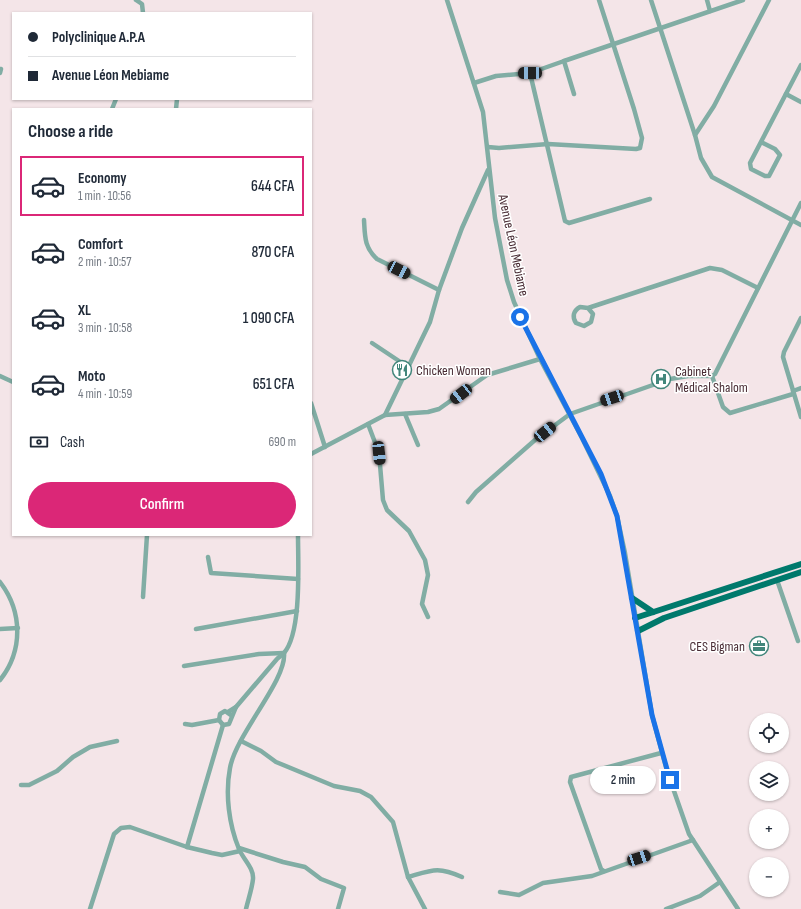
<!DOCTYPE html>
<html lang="en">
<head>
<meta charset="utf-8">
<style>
  :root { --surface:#fff; --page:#f6f6f7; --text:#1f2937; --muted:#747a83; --line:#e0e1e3; --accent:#db2777 }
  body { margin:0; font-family:"Sofia Sans Condensed",sans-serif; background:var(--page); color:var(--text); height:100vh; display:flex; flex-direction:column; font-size:15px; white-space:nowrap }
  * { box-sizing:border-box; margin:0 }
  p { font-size:13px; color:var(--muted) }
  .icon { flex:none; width:22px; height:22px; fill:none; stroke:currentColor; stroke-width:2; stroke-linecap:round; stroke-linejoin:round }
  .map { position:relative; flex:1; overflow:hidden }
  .sheet { position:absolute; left:12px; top:108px; width:300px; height:428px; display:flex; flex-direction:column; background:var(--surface); border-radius:0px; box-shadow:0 1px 3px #0004 }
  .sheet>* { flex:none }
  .banner { position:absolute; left:12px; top:12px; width:300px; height:88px; border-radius:0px; box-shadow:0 1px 3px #0004; display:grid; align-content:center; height:88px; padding:0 16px; background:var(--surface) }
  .controls { position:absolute; left:749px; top:713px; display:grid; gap:8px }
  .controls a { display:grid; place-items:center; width:40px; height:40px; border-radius:50%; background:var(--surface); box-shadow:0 1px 3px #0004; font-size:20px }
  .end { position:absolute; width:18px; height:18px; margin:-9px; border:5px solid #1a73e8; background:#fff; box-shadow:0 0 0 2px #fff }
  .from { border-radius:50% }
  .bubble { position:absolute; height:28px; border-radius:14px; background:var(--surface); box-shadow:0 1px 3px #0004; font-size:13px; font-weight:600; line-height:28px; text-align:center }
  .car { position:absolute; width:12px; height:24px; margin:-12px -6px; border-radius:5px; box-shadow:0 0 3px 1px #0007; background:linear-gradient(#222 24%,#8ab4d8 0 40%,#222 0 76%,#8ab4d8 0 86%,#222 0) }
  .banner b { display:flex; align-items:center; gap:14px; height:38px; font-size:15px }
  .banner b+b { border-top:1px solid var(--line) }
  .banner i { width:10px; height:10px; background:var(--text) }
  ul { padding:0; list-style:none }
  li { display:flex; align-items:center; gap:12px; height:60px; margin:0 8px 6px; padding:0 8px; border:2px solid transparent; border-radius:0px }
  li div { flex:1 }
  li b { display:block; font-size:15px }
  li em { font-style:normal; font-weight:600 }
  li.selected { border-color:var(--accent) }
  li>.icon { width:36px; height:36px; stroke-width:1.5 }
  h2 { padding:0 16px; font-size:18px; line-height:48px }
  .pay { display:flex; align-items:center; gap:10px; height:44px; padding:0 16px; font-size:15px }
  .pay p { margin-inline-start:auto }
  .cta { display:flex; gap:8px; margin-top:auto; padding:8px 16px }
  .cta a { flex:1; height:46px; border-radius:24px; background:var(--accent); color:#fff; font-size:16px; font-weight:600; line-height:46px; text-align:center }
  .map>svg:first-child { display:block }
</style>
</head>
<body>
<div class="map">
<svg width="801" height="909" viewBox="0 0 801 909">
  <rect width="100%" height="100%" fill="#f4e5e8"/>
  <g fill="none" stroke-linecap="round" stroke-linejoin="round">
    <g stroke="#81ada4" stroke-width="4.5">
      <polyline points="136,0 142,4 143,13"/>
      <polyline points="447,0 483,112 495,218 507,280 514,302 540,359 582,438 610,496 617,516 625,553 652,715 667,771 689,834 738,909"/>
      <polyline points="651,0 695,135"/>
      <polyline points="707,0 710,11"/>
      <polyline points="769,0 714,106 695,135 701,158 712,177 801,225"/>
      <polyline points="0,73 1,69"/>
      <polyline points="530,73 565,221 569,223 650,199"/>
      <polyline points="474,83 496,76 530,73 564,61"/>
      <polyline points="574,94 564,61 743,0"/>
      <polyline points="786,94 801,102"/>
      <polyline points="112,109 116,99"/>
      <polyline points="176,109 177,99"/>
      <polyline points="761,142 775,149 780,155 769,176 765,176 751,169 750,163 801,65"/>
      <polyline points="488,147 499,148 548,144 636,149 640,148 642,138 634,109 599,0"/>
      <path d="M364 220C365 236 364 247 377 259L439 290"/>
      <path d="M588 308 593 314 591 322 584 326 576 323C572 317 573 311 580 307L588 308 710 268 722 270 758 288"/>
      <polyline points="801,318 784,352 783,357 801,417"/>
      <polyline points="372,343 408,367"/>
      <polyline points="0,376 13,382"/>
      <polyline points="712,376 723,407 730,413 793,394"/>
      <polyline points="793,391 801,388"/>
      <polyline points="311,403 325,447"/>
      <polyline points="405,414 418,445"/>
      <polyline points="385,415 430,322 439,290 462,228 488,170"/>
      <polyline points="368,424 379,453 383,500 387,510 409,531 425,560 428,575 422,604 428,617"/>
      <polyline points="311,454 385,415 428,412 439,409 487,375 540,359"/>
      <polyline points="468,502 476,492 535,440 570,414 670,379 688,376 712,376 715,374 801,203"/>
      <polyline points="208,557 211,573 298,579"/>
      <polyline points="777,580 798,641"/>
      <path d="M0 582C23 612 23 651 0 680"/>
      <polyline points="143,597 147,535"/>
      <polyline points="0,629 18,628"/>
      <polyline points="196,629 297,611"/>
      <polyline points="184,666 259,654 284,653"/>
      <path d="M228 712 236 707 277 659C279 657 282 655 284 653 302 632 298 563 298 535"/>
      <polyline points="232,716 225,711 220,714 219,720 223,725 229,724 236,707"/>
      <polyline points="185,724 192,725 219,720"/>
      <polyline points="241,741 261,751 276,762 334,786 360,791 371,797 393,822 408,877 425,909"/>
      <polyline points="21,785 29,785 57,771 73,757 90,747 117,741"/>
      <polyline points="187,847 223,725"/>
      <polyline points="239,848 283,862 305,867 321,879 344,888 338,909"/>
      <polyline points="604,871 601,869 570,782 571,777 661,753"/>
      <path d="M408 877C432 870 438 866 462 877"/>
      <polyline points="500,892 519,895 543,883 592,876 693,840"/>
      <polyline points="90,909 114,834 121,828 130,827 187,847 212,853 222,855 240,851"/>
      <path d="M246 909C248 900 252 889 253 879 254 868 243 859 239 849 229 825 225 794 230 768 236 734 287 680 284 653"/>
      <polyline points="666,909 700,896 720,882"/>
    </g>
    <g stroke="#00796c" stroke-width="6">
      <polyline points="632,598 653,612"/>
      <polyline points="635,618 801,564"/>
      <polyline points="638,631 664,618 801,572"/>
    </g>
  </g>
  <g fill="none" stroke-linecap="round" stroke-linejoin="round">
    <polyline stroke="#1a73e8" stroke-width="5" points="520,317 601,474 617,516 652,715 670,780"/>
  </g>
  <defs>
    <symbol id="restaurant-ring" viewBox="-11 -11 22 22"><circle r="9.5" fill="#fff" stroke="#42867b" stroke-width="1.5"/><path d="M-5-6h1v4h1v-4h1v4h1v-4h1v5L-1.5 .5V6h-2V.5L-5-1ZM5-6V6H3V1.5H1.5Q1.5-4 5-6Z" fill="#42867b"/></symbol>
    <symbol id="hospital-ring" viewBox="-11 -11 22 22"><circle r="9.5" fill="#fff" stroke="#42867b" stroke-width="1.5"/><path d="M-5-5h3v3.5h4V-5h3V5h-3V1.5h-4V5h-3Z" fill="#42867b"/></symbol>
    <symbol id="office-ring" viewBox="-11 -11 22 22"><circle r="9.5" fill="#fff" stroke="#42867b" stroke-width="1.5"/><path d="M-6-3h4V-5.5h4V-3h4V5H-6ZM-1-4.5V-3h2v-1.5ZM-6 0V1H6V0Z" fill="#42867b"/></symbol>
  </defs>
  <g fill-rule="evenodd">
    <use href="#restaurant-ring" x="391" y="359" width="22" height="22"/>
    <use href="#hospital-ring" x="650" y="368" width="22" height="22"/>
    <use href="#office-ring" x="748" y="635" width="22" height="22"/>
  </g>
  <g text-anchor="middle" stroke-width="3" stroke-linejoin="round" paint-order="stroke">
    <g font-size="14" fill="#482b33" stroke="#fff">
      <text transform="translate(514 245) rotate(78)" y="5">Avenue Léon Mebiame</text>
    </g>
    <g font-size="14" fill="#482b33" stroke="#fff" text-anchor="start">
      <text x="416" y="375">Chicken Woman</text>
      <text x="675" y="376">Cabinet<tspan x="675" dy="16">Médical Shalom</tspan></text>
      <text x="745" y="651" text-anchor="end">CES Bigman</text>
    </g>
  </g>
</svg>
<div class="controls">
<a><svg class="icon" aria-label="locate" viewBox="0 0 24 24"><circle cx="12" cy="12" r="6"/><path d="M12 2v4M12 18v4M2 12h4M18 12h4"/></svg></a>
<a><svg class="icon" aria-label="layers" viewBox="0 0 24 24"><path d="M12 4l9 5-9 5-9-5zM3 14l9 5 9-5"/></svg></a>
<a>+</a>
<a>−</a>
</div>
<i class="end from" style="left:520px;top:317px"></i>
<i class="end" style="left:670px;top:780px"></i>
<div class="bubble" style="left:590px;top:766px;width:66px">2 min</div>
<i class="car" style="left:530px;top:73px;rotate:269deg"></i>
<i class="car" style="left:399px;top:270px;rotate:117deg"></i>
<i class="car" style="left:461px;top:394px;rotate:232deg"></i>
<i class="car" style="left:612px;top:398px;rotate:252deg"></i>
<i class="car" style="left:545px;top:432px;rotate:51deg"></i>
<i class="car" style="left:379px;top:453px;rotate:174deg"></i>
<i class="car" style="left:639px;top:858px;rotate:72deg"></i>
<div class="banner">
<b><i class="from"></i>Polyclinique A.P.A</b>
<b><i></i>Avenue Léon Mebiame</b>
</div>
<section class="sheet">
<h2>Choose a ride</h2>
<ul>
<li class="selected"><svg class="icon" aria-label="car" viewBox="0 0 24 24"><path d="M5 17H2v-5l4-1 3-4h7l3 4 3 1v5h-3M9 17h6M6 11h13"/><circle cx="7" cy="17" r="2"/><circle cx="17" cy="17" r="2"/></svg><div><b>Economy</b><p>1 min · 10:56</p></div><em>644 CFA</em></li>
<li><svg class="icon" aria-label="car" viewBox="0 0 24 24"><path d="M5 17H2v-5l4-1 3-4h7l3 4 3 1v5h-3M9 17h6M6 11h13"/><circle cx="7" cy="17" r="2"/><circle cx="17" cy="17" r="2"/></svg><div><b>Comfort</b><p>2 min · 10:57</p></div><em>870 CFA</em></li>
<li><svg class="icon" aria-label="car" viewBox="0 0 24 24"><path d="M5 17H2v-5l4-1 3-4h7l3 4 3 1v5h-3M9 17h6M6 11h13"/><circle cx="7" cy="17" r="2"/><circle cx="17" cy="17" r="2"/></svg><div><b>XL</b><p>3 min · 10:58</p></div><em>1 090 CFA</em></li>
<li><svg class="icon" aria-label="car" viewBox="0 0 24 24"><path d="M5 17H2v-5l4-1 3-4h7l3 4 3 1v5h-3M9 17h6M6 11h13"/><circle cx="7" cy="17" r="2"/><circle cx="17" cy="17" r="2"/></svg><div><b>Moto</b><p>4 min · 10:59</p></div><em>651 CFA</em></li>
</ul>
<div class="pay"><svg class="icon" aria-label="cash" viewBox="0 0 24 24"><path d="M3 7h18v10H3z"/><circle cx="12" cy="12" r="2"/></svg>Cash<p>690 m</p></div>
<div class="cta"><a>Confirm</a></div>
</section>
</div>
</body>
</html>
